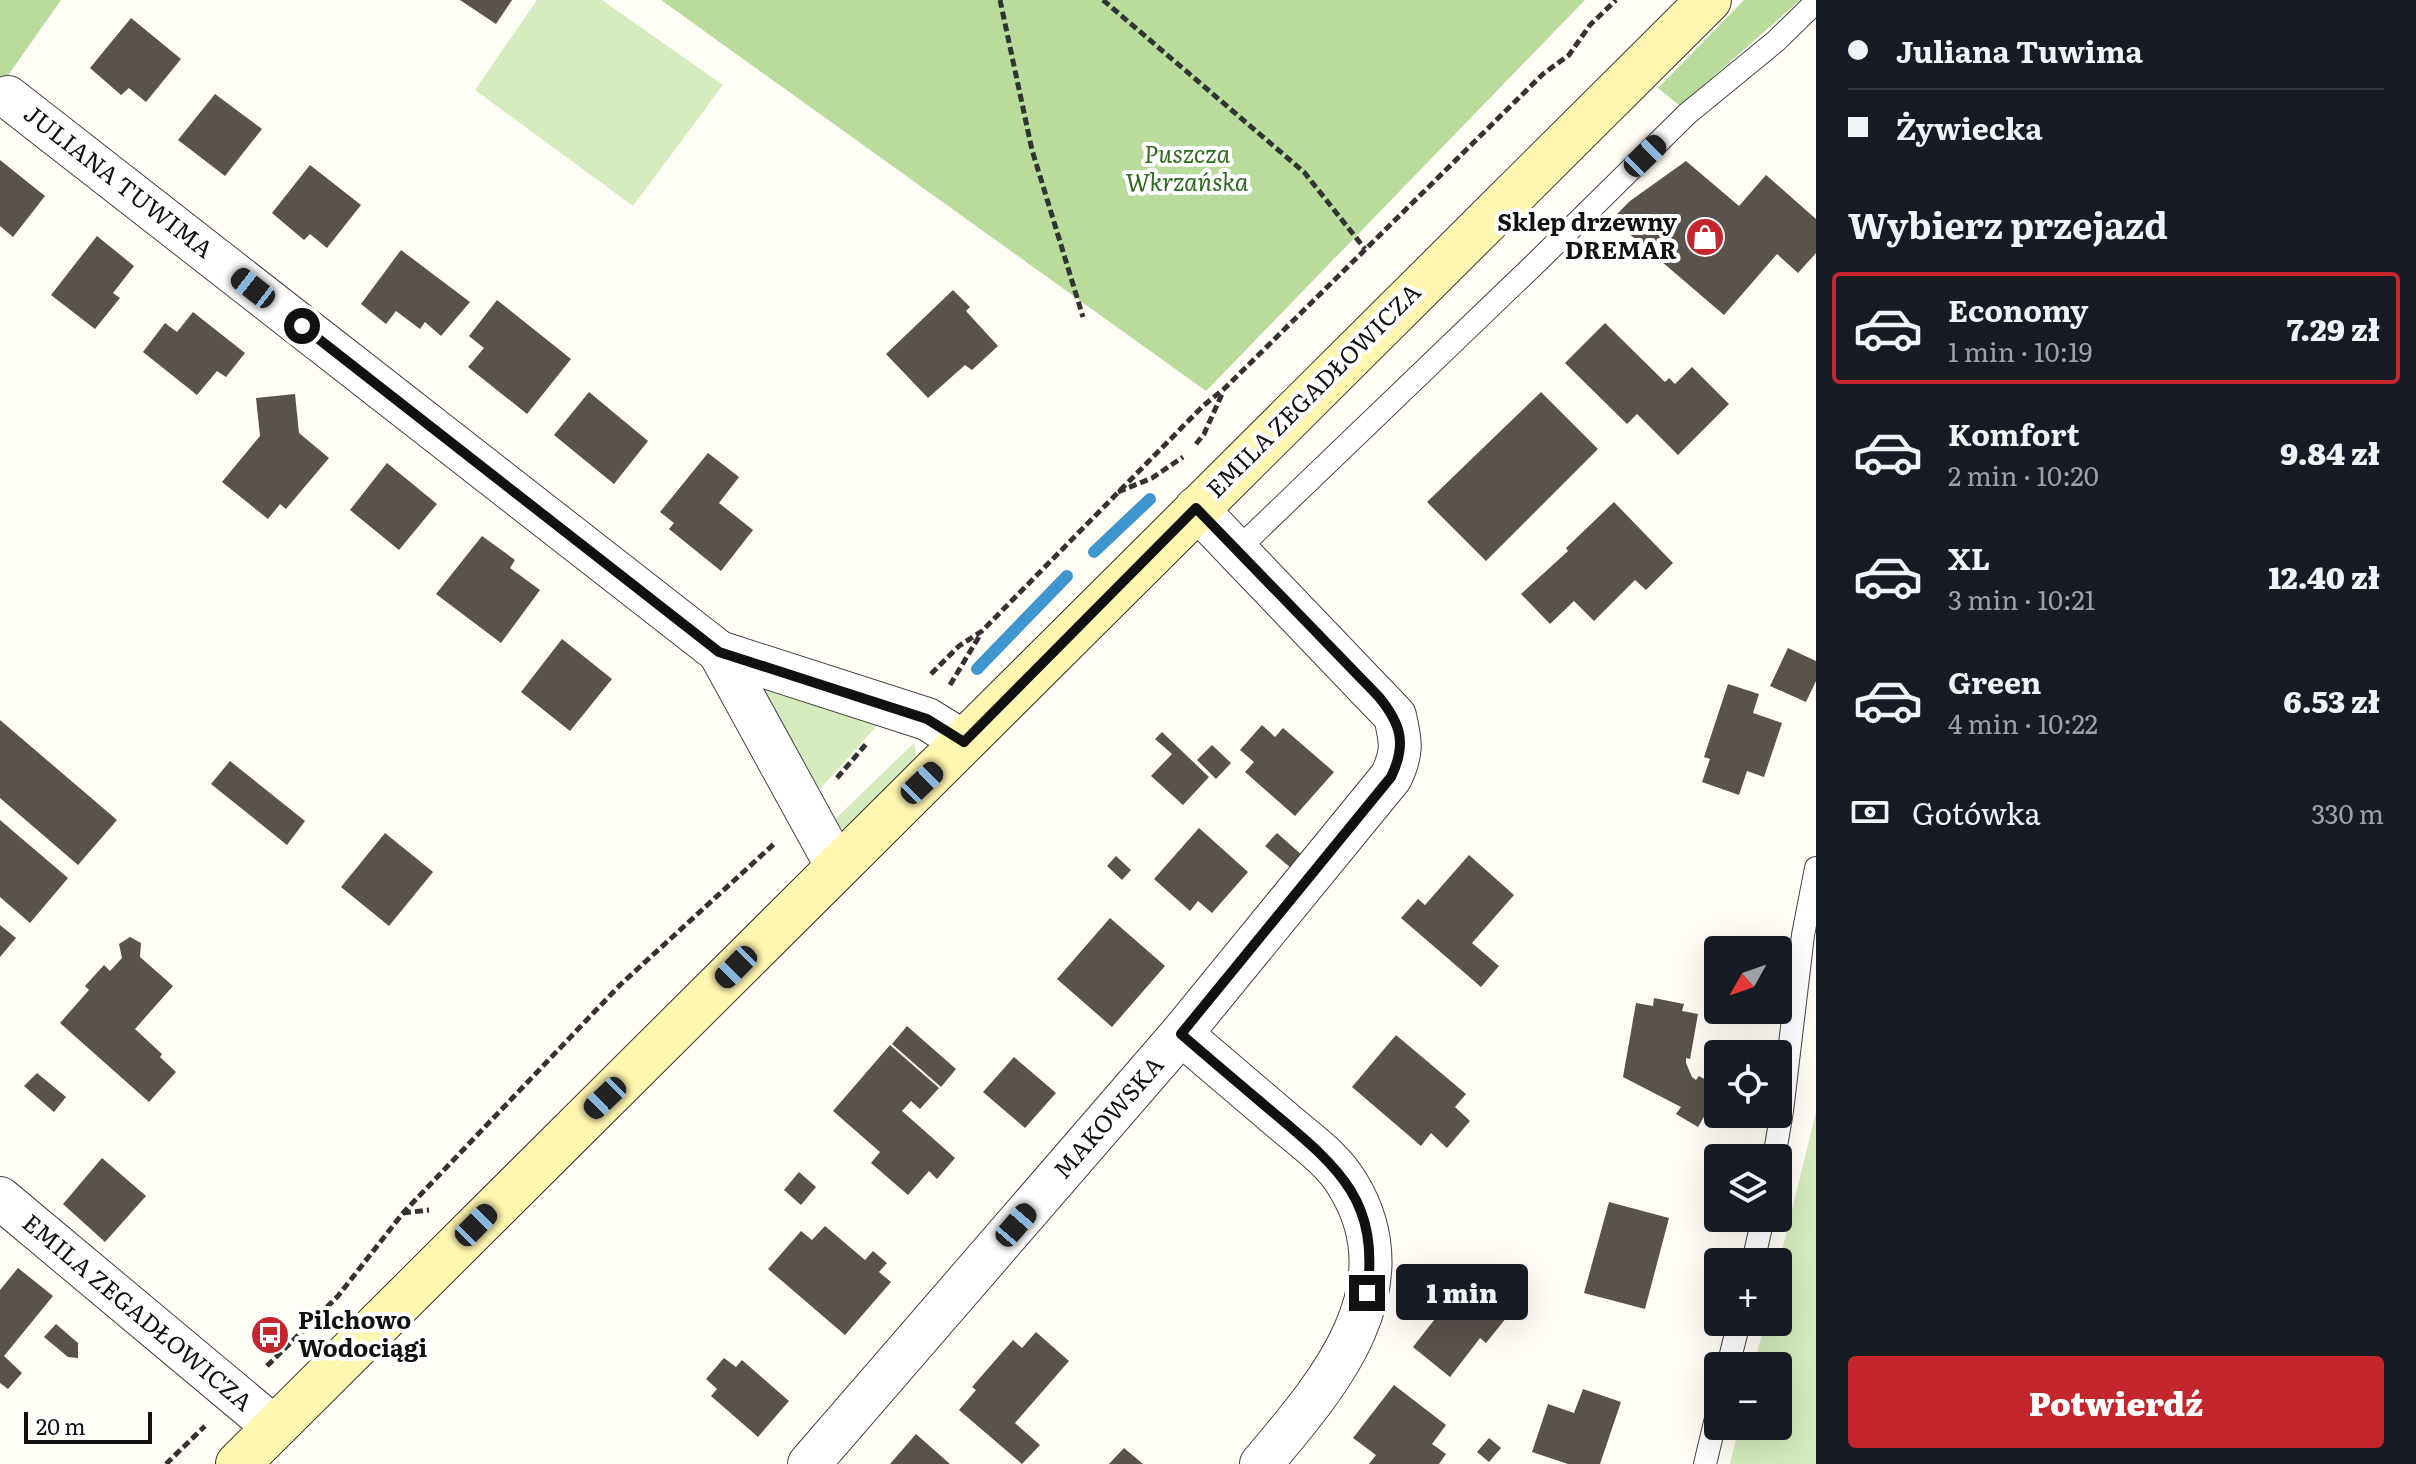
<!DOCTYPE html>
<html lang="pl">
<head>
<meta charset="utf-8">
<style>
  :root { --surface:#171b24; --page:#20242c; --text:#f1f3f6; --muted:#9ea1a6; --line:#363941; --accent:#c4262e }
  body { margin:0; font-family:Literata,serif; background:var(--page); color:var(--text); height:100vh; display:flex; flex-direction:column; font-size:30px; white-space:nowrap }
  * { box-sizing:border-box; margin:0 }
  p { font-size:26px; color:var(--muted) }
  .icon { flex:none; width:44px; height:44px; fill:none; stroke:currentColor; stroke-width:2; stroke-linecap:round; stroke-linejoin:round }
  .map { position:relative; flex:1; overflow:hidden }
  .drawer { display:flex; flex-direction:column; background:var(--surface); width:600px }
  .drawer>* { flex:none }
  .hud { display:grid; align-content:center; height:176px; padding:0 32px; background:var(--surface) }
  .needle { width:52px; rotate:230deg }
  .fabs { position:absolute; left:1704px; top:936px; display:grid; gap:16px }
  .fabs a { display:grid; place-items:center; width:88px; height:88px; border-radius:8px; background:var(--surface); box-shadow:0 8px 32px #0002; font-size:40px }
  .scale { position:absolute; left:24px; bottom:20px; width:128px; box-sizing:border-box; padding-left:8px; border:4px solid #111; border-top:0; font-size:22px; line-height:28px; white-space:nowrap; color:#111; -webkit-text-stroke:6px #fff; paint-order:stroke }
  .end { position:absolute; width:36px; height:36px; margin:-18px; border:10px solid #111; background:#fff; box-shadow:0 0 0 4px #fff }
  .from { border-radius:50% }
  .bubble { position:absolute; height:56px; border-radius:8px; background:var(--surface); box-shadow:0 8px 32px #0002; font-size:26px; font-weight:800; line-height:56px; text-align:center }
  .car { position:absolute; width:24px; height:48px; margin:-24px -12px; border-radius:10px; box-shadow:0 0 6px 2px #0007; background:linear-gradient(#222 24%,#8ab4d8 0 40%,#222 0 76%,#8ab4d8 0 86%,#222 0) }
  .hud b { display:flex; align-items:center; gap:28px; height:76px; font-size:30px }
  .hud b+b { border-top:2px solid var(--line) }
  .hud i { width:20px; height:20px; background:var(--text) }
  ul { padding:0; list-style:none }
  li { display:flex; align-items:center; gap:24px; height:112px; margin:0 16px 12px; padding:0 16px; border:4px solid transparent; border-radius:8px }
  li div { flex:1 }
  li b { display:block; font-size:30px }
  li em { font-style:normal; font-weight:800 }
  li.active { border-color:var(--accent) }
  li>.icon { width:72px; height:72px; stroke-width:1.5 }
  h2 { padding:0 32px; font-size:36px; line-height:96px }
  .pay { display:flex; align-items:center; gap:20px; height:88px; padding:0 32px; font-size:30px }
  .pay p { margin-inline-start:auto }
  .primary-button { display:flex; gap:16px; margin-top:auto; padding:16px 32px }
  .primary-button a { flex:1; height:92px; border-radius:8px; background:var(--accent); color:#fff; font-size:32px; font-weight:800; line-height:92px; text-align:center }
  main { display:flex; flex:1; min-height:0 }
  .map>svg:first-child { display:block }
</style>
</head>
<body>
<main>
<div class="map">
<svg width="1816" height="1464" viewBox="0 0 1816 1464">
  <rect width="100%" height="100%" fill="#fffdf5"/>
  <g fill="#d5ebbd">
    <polygon points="537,0 602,0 723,85 633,206 475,90"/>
    <polygon points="758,682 881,721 813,797"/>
    <polygon points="914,743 917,760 849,827 845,829 830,824"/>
    <polygon points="1816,1112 1816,1464 1730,1464 1739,1426 1778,1426 1778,1366 1754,1366 1765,1322 1778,1322 1778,1267"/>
  </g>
  <g fill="#b9dc9c">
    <polygon points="0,0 61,0 0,87"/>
    <polygon points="661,0 1585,0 1206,391"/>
    <polygon points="1744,0 1800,0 1680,106 1658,88"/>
  </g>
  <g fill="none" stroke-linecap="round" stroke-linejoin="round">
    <g stroke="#3f96cf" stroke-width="12">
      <polyline points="1094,552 1150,499"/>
      <polyline points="977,669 1067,576"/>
    </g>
  </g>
  <g fill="#5a524d">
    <polygon points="460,0 512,0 496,24"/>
    <polygon points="131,18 181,59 146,102 129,88 121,95 90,68"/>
    <polygon points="215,94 262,129 225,176 178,140"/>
    <polygon points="0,160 45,196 13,237 0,226"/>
    <polygon points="1686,161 1739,206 1766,175 1816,219 1816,253 1798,273 1777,254 1724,315 1612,219 1630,201"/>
    <polygon points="310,165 361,205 327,248 310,234 304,240 272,213"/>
    <polygon points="97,236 134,266 113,293 120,298 95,329 51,295"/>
    <polygon points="401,250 470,302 441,336 425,322 420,329 396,311 386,324 361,304"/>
    <polygon points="953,290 970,307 966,311 998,346 972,370 965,365 928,398 886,354"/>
    <polygon points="497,300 571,359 527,414 468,367 484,348 469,336"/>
    <polygon points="193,312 245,353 226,377 217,371 197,395 143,352 165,323 177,332"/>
    <polygon points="1605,323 1665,382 1669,378 1675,384 1692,367 1729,404 1678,455 1637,414 1627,424 1565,363"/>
    <polygon points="589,392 648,441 614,484 554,435"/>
    <polygon points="1541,392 1598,449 1486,561 1427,502"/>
    <polygon points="295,394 299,433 329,458 286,509 280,504 268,519 222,482 260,436 256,398"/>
    <polygon points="708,453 739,477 719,503 753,530 721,571 669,529 674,523 660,512"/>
    <polygon points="387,463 437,504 399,550 350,510"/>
    <polygon points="1614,502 1673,563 1646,590 1635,580 1594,621 1574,601 1550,624 1521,594 1568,551 1566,548"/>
    <polygon points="482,536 515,560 510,568 540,590 501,643 436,594"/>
    <polygon points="562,639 612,679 570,731 521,692"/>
    <polygon points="1788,648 1816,661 1816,681 1806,702 1770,686"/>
    <polygon points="1728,684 1759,694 1753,713 1782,723 1764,777 1747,771 1739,795 1702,782 1710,759 1704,757"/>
    <polygon points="0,720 117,820 78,865 0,798"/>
    <polygon points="1262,725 1275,737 1283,728 1334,772 1295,816 1245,772 1254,762 1240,750"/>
    <polygon points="1162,732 1209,777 1183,805 1151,776 1172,754 1155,739"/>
    <polygon points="1212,745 1231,763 1216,779 1197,760"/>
    <polygon points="230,761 305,821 287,845 211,784"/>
    <polygon points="0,820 68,878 30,923 0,897"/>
    <polygon points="1199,828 1248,872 1212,913 1198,901 1190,911 1154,879"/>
    <polygon points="385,833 433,872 389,926 341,887"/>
    <polygon points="1277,833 1303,856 1292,869 1265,846"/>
    <polygon points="1469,855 1514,895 1472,943 1499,966 1481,987 1401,918 1418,899 1425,905"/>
    <polygon points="1116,856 1131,870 1122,880 1107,866"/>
    <polygon points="1110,918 1165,966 1112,1027 1057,979"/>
    <polygon points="0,925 16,938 0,957"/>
    <polygon points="130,937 141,943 140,957 173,986 135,1029 162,1054 160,1057 176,1072 149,1102 60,1023 89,990 85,986 104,965 110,971 122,958 119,944"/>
    <polygon points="1654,998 1684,1004 1682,1011 1698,1014 1690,1059 1686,1058 1686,1063 1692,1077 1696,1080 1699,1076 1718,1087 1718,1093 1698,1127 1676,1114 1681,1107 1623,1077 1636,1003 1653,1006"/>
    <polygon points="907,1026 956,1069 941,1087 892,1044"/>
    <polygon points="1396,1035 1466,1094 1455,1107 1470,1121 1447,1148 1431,1133 1421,1146 1352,1087"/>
    <polygon points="890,1045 939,1088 920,1109 911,1101 902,1111 955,1158 937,1179 929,1171 908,1195 871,1163 880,1152 833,1111"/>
    <polygon points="1014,1057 1056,1093 1025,1128 983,1092"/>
    <polygon points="37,1073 66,1097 54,1112 24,1086"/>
    <polygon points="102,1158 146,1196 105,1242 63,1204"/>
    <polygon points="799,1172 816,1187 801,1205 784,1190"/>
    <polygon points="1609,1202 1669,1218 1645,1309 1584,1293"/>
    <polygon points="825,1226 865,1260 873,1251 887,1263 879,1272 891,1282 845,1335 768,1269 801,1231 812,1240"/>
    <polygon points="18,1268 53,1296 4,1356 22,1373 8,1389 0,1383 0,1290"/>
    <polygon points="1462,1273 1511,1312 1486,1343 1480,1338 1450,1377 1413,1347 1453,1296 1448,1292"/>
    <polygon points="56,1324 78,1343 78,1358 68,1357 44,1337"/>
    <polygon points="1036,1332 1069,1361 1015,1423 1040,1445 1022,1464 959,1410 976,1390 972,1387 1013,1340 1022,1348"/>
    <polygon points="724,1358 736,1367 742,1360 789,1401 758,1437 711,1396 717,1389 706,1379"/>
    <polygon points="1394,1385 1446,1425 1432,1444 1446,1454 1439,1464 1369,1464 1376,1455 1353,1438"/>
    <polygon points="1583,1389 1621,1402 1600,1464 1568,1464 1532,1452 1548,1404 1574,1413"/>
    <polygon points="916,1434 950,1464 890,1464"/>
    <polygon points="1489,1438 1501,1448 1489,1462 1477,1452"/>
    <polygon points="1124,1448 1143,1464 1109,1464"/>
  </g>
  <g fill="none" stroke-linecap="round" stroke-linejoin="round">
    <defs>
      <g id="lane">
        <polyline points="1237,550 1539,260 1687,114 1776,41 1816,2"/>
        <polyline points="1774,1158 1782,1111 1803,935 1816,868"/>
        <polyline points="1753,1262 1763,1218"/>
        <polyline points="1728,1366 1739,1322"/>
        <polyline points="1705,1464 1718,1410"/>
      </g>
      <g id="street">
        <polyline points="8,97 719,652 837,867"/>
        <polyline points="719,652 927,719 964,742"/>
        <path d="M1181 1034C1215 1063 1249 1092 1283 1121 1305 1140 1333 1159 1348 1185 1412 1290 1326 1387 1261 1464"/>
        <polyline points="0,1198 274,1427"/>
        <path d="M809 1464 1181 1034 1391 777C1403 752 1401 742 1395 716L1196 508"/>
      </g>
      <polyline id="secondary" points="238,1464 1709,0"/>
    </defs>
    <use href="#lane" stroke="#444" stroke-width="24"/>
    <use href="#street" stroke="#444" stroke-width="44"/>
    <use href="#secondary" stroke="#333" stroke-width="46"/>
    <g stroke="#333" stroke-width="5" stroke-dasharray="8 4" stroke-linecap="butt">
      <polyline points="1000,0 1032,150 1083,317"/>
      <polyline points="1103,0 1304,172 1365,249"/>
      <polyline points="1196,444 1204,434 1222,394"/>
      <polyline points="1118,492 1152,478 1183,457"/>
      <polyline points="931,674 959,646 982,631 1203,406 1225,388 1543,74 1569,55 1590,25 1616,0"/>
      <polyline points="950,685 980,635"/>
      <polyline points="837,778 867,743"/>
      <polyline points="403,1213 429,1210"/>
      <polyline points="267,1366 338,1296 403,1213 620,985 775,843"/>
      <polyline points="166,1464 205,1426"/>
    </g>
    <use href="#lane" stroke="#fff" stroke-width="22"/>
    <use href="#street" stroke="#fff" stroke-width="42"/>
    <use href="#secondary" stroke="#fff6b0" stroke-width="44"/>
  </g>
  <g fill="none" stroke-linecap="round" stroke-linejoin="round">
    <path stroke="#111" stroke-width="10" d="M302 326 719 652 927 719 964 742 1196 508 1379 697C1401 724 1407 744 1391 777L1181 1034C1212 1061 1243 1087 1275 1114 1339 1168 1380 1201 1367 1293"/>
  </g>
  <defs>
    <symbol id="shop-disc" viewBox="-11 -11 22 22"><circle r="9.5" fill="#c4262e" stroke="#fff"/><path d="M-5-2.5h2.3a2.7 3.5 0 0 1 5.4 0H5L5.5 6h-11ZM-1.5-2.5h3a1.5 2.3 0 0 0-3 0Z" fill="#fff"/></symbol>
    <symbol id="bus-disc" viewBox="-11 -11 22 22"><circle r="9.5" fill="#c4262e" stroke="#fff"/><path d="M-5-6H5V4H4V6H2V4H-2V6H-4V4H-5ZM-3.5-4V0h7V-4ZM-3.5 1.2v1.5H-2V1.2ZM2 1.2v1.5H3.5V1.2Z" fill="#fff"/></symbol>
  </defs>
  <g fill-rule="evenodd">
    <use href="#shop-disc" x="1683" y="215" width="44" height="44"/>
    <use href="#bus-disc" x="248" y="1313" width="44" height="44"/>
  </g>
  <g text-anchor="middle" stroke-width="8" stroke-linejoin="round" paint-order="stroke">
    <g font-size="24" font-style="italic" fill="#2f6b1f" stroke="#fff">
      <text x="1187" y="163">Puszcza<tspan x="1187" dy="28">Wkrzańska</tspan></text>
    </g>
    <g font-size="24" fill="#111" stroke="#fff">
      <text transform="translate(118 182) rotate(38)" y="8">JULIANA TUWIMA</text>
      <text transform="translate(1314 391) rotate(-45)" y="8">EMILA ZEGADŁOWICZA</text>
      <text transform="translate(1109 1118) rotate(-49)" y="8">MAKOWSKA</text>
      <text transform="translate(137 1313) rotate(40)" y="8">EMILA ZEGADŁOWICZA</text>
    </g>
    <g font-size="24" font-weight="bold" fill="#111" stroke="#fff" text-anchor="end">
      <text x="1677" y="231">Sklep drzewny<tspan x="1677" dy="28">DREMAR</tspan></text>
      <text x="298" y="1329" text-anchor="start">Pilchowo<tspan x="298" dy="28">Wodociągi</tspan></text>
    </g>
  </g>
</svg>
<div class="fabs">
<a><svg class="needle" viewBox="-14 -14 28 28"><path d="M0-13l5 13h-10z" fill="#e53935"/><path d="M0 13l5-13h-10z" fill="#9ea1a6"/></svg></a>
<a><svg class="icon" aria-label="locate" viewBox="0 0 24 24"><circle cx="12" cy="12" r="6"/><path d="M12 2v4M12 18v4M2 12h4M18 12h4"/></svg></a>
<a><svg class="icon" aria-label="layers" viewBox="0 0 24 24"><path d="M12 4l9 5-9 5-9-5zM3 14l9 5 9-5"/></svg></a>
<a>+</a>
<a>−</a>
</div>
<div class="scale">20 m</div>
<i class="end from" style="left:302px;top:326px"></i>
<i class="end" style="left:1367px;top:1293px"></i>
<div class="bubble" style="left:1396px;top:1264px;width:132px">1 min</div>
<i class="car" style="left:1645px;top:156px;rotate:46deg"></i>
<i class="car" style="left:253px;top:288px;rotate:308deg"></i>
<i class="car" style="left:922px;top:783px;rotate:46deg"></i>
<i class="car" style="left:736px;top:967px;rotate:225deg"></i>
<i class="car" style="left:605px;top:1098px;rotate:226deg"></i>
<i class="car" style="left:476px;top:1225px;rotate:45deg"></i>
<i class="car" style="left:1016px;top:1225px;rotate:41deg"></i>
</div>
<section class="drawer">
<div class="hud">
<b><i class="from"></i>Juliana Tuwima</b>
<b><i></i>Żywiecka</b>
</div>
<h2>Wybierz przejazd</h2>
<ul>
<li class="active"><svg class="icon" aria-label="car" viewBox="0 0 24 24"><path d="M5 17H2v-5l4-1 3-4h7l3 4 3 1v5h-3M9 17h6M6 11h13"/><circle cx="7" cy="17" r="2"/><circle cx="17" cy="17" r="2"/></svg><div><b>Economy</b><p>1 min · 10:19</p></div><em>7.29 zł</em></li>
<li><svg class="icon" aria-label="car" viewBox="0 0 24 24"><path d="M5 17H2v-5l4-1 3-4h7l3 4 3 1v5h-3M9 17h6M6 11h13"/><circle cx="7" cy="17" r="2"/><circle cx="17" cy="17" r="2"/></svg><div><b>Komfort</b><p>2 min · 10:20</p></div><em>9.84 zł</em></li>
<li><svg class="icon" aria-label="car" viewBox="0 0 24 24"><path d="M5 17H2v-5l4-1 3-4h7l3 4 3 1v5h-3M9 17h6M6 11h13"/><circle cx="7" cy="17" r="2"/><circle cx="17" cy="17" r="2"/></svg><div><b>XL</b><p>3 min · 10:21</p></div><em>12.40 zł</em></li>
<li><svg class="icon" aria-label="car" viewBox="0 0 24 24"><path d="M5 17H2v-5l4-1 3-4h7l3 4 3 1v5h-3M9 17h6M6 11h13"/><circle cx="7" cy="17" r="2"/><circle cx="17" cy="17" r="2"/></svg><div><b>Green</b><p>4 min · 10:22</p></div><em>6.53 zł</em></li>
</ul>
<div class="pay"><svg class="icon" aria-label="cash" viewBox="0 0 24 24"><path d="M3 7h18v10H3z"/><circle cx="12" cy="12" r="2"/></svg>Gotówka<p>330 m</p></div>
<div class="primary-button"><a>Potwierdź</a></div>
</section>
</main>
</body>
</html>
